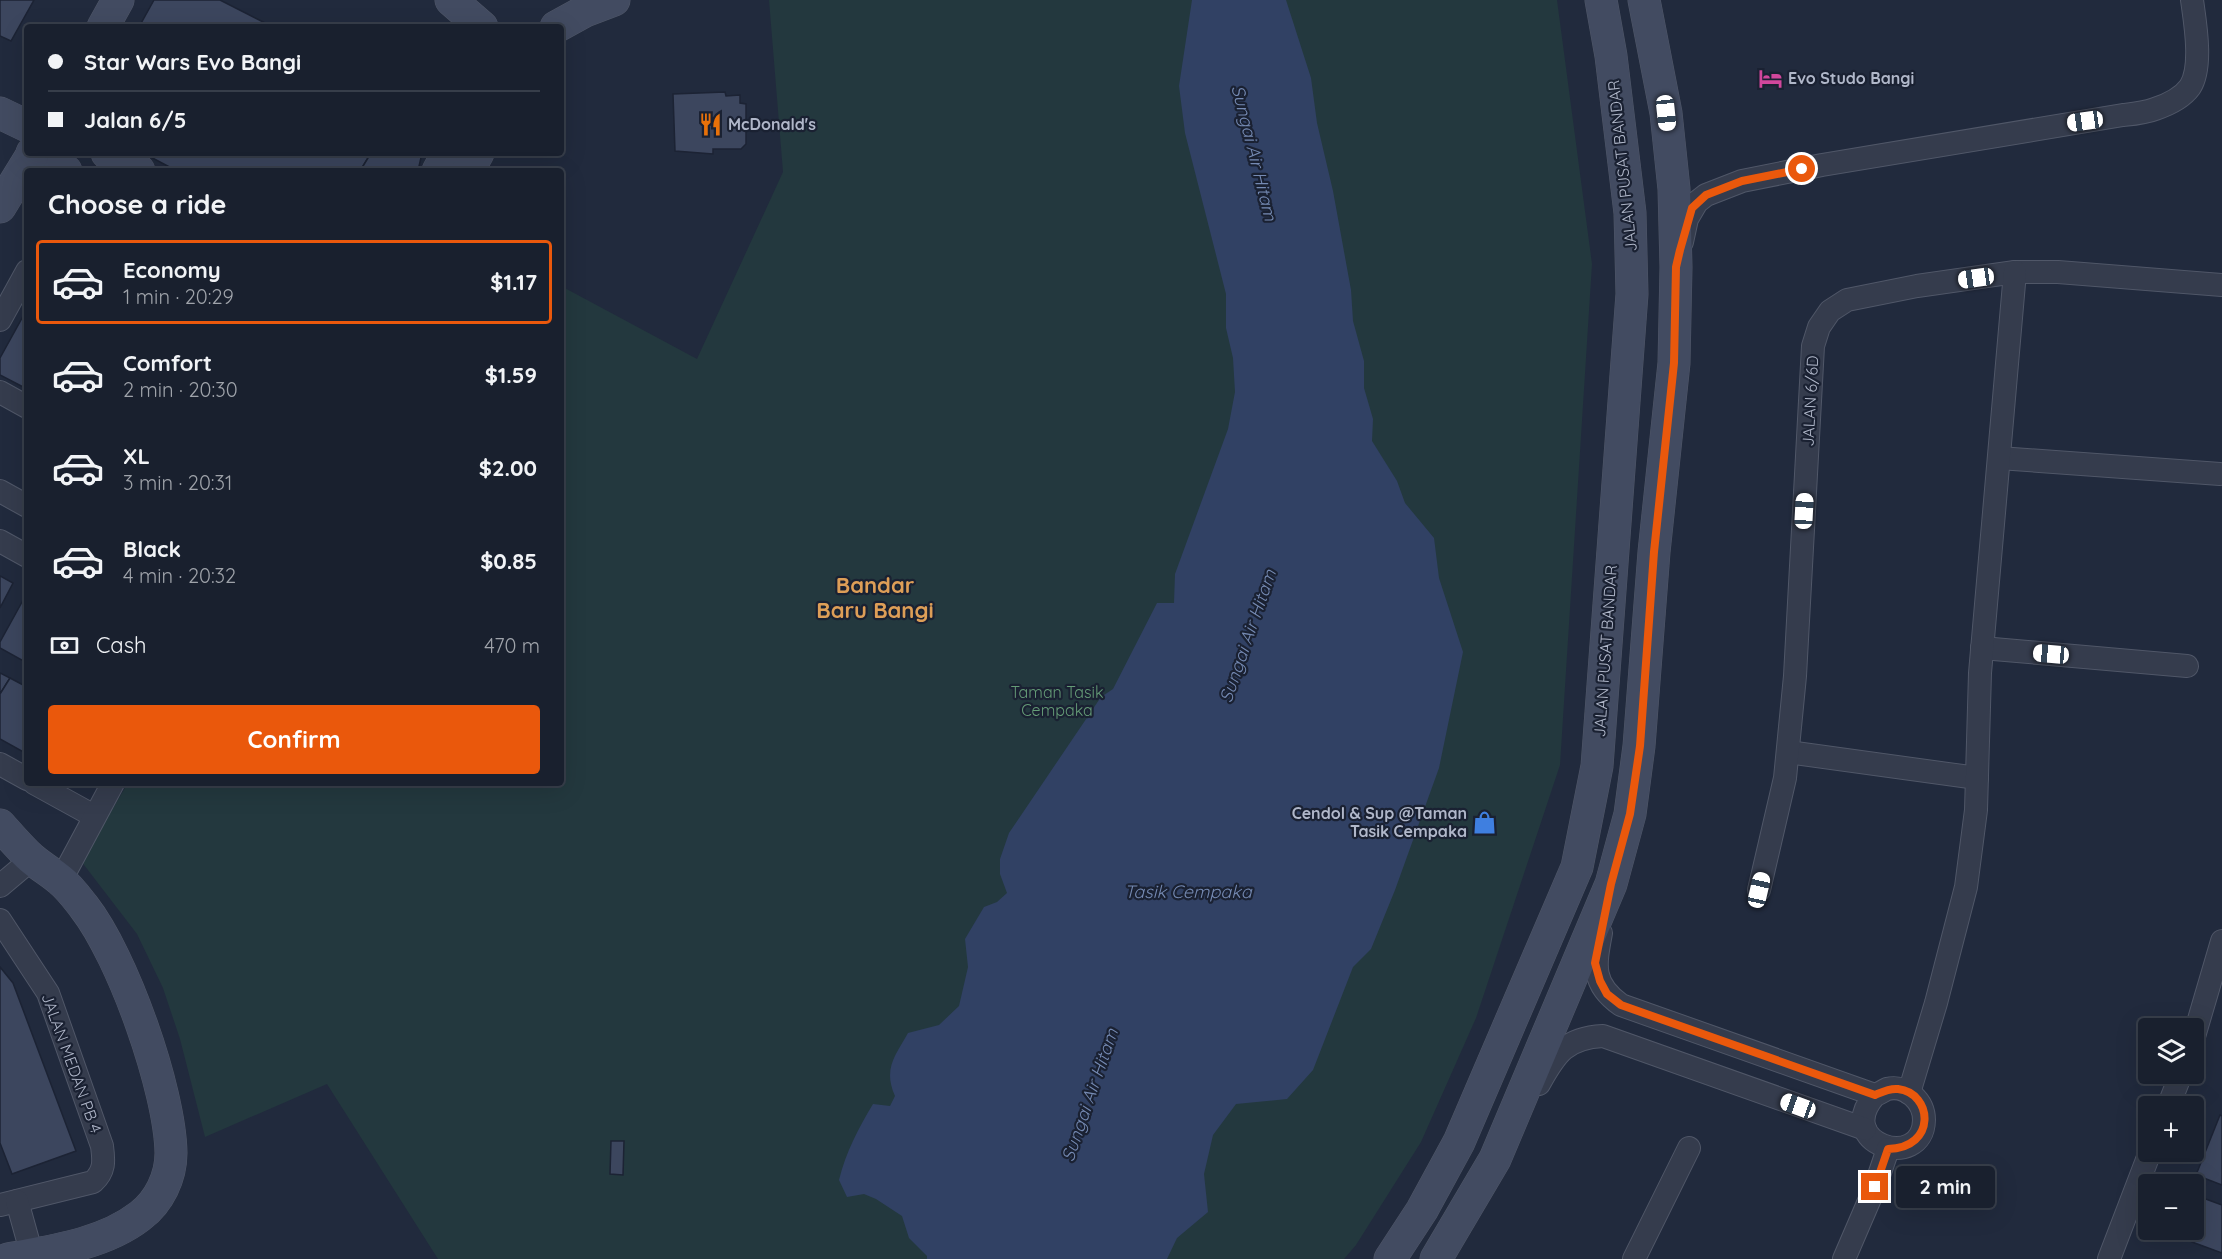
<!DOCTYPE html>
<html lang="en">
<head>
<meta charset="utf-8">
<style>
  :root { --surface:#19202e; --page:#262d3a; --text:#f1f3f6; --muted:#9fa3aa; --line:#373e4a; --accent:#ea580c }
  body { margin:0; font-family:Quicksand,sans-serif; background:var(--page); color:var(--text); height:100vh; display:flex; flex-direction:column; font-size:22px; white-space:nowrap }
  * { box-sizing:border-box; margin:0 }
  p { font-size:20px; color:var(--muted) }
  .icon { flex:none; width:33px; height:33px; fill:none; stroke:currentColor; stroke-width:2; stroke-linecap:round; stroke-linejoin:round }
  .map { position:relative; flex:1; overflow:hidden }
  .details { position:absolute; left:24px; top:168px; width:540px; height:618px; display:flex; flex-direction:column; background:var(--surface); border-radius:6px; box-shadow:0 6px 24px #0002,0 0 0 2px var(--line) }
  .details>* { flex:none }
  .guide { position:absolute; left:24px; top:24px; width:540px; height:132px; border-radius:6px; box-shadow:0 6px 24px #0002,0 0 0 2px var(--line); display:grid; align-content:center; height:132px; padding:0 24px; background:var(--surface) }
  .tools { position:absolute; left:2138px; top:1018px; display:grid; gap:12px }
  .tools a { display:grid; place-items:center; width:66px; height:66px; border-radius:6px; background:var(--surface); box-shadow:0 6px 24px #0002,0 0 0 2px var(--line); font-size:30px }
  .end { position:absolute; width:27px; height:27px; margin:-14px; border:8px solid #ea580c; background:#fff; box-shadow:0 0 0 3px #fff }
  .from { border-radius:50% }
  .bubble { position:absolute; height:42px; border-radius:6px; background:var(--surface); box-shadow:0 6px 24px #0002,0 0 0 2px var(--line); font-size:20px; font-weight:700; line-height:42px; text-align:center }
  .car { position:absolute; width:18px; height:36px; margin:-18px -9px; border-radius:8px; box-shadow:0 0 4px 2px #0007; background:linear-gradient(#fff 24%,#345 0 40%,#fff 0 76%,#345 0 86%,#fff 0) }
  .guide b { display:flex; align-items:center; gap:21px; height:57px; font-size:22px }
  .guide b+b { border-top:2px solid var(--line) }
  .guide i { width:15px; height:15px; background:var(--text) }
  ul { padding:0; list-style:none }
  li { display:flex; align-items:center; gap:18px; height:84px; margin:0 12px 9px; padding:0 12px; border:3px solid transparent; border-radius:6px }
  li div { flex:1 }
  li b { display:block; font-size:22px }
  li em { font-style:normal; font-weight:700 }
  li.on { border-color:var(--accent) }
  li>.icon { width:54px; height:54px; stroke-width:1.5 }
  h2 { padding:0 24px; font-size:27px; line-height:72px }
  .pay { display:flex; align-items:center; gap:15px; height:66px; padding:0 24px; font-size:22px }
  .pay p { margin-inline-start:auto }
  .action { display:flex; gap:12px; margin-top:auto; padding:12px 24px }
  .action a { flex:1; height:69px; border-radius:6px; background:var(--accent); color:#fff; font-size:24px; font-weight:700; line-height:69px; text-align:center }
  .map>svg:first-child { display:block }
</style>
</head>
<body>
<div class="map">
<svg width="2222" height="1259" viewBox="0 0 2222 1259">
  <rect width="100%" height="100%" fill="#212a3d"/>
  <polygon fill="#23383e" points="769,0 1557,0 1592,264 1560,765 1476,1018 1421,1142 1356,1245 1344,1259 438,1259 327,1084 205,1137 180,1039 163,988 137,934 81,861 128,783 561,783 561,286 697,359 783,172"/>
  <path fill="#314164" d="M1192 0H1286L1311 78 1317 123 1333 191 1351 290 1353 321 1364 361V388L1373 419 1372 441 1397 481 1405 503 1434 538 1439 578 1463 652 1439 768 1395 890 1371 949 1353 967 1313 1070 1287 1099 1236 1104 1213 1135 1204 1174 1208 1212 1177 1238 1167 1259H927V1256L909 1238 902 1216 876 1199 864 1194 847 1197 839 1180C846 1152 858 1129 873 1104L890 1106 895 1096C883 1069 895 1056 908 1033L939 1025 959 1006 968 967 965 939 984 907 997 902 1007 893 1000 874V859L1009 833 1101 697 1113 689 1157 603H1174L1175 574 1228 429 1235 392 1233 358 1226 328V294L1185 133 1179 86Z"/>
  <g fill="#3c465e" stroke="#1c2334" stroke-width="1.5">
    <polygon points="0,0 34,0 11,41 0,36"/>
    <polygon points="154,0 220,0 273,27 139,27"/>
    <polygon points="725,92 726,96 740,95 740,103 746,104 746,144 741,149 713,149 713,154 675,151 673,94"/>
    <polygon points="143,153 371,153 360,171 177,171"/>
    <polygon points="371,153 422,153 418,171 360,171"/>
    <polygon points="26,311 27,311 27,389 0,375 0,358"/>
    <polygon points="0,576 13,583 0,608"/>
    <polygon points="27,593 27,663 0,648 0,642"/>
    <polygon points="0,673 10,678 0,694"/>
    <polygon points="10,678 27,687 27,754 0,739 0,694"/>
    <polygon points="0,967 13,983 76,1151 12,1174 0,1143"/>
    <polygon points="2220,1115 2222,1116 2222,1185 2196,1175"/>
    <polygon points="611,1141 624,1141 623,1175 610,1174"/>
    <polygon points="2195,1195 2222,1205 2222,1253 2192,1242 2196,1232 2190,1230 2193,1230"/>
  </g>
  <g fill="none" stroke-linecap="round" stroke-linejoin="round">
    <defs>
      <g id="street">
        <path d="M1682 242 1687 219 1697 202 1706 195 1742 181 1822 165 2123 115C2133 114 2145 113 2155 109 2167 105 2182 98 2190 87 2203 67 2195 22 2192 0"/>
        <polyline points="0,320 27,271"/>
        <polyline points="0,392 27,407"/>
        <polyline points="1999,458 2220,474"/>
        <polyline points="0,491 27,506"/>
        <polyline points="0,541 27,556"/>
        <polyline points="1982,648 2187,666"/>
        <polyline points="1788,752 1977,778"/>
        <polyline points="0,764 27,779"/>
        <polyline points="34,783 94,816"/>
        <polyline points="61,880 113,783"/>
        <polyline points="0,886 32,859"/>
        <polyline points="1759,890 1785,778 1795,676 1813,346 1819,327 1830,311 1847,300 1917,286 2015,272 2058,272 2222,285"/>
        <path d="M0 920 48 993 102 1146C104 1161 105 1171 93 1182L0 1205"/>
        <path d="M1601 933C1595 965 1591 984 1621 1005L1875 1095C1879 1094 1883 1091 1887 1089 1907 1084 1924 1102 1924 1120 1923 1172 1832 1144 1875 1095"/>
        <polyline points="2193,1040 2222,941"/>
        <path d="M1539 1084C1556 1053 1566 1038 1603 1036L1865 1129"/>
        <polyline points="1909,1093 1936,1003 1966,887 1976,810 1980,673 2015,272"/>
        <polyline points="2168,1107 2181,1074"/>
        <polyline points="17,1201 32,1255"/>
        <polyline points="1634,1259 1689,1148"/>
        <polyline points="1844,1259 1875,1187 1888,1149"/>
        <polyline points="2109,1259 2150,1152"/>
      </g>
      <g id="secondary">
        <polyline points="451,0 482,27"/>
        <polyline points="103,27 118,0"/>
        <polyline points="556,27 585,11 614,0"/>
        <polyline points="0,113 27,126"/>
        <polyline points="32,153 66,171"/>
        <polyline points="107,153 139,171"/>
        <polyline points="438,171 448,153"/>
        <polyline points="468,171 478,153"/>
        <polyline points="0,207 33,153"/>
        <path d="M0 825C10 836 20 848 31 858 40 866 51 872 60 880 69 887 77 898 84 907 123 957 170 1090 171 1153 171 1177 159 1202 140 1216 104 1244 52 1251 8 1259"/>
        <polyline points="1390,1259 1422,1210 1459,1142 1577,867 1597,766 1632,294 1630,213 1611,56 1601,0"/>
        <polyline points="1436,1259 1495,1159 1611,884 1630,814 1639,746 1654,552 1674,363 1676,267 1674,189 1666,113 1644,0"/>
      </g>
    </defs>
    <use href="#street" stroke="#505768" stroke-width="24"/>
    <use href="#secondary" stroke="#505768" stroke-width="33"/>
    <use href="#street" stroke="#353c4d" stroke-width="22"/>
    <use href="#secondary" stroke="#424b61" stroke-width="32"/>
  </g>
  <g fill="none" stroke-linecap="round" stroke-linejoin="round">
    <path stroke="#ea580c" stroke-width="8" d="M1802 169 1742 181 1706 195 1692 208 1680 250 1676 267 1674 363 1654 552 1640 746 1630 814 1611 884 1595 963 1600 981 1607 994 1621 1005 1875 1095C1882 1092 1889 1088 1898 1089 1933 1093 1937 1148 1888 1149L1875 1187"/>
  </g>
  <defs>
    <symbol id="hotel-bare" viewBox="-9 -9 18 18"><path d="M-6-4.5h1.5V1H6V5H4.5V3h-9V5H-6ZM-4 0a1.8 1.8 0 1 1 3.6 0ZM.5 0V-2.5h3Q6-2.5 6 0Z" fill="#d1479c" stroke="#1a2132" stroke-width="2.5" paint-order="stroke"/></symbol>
    <symbol id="restaurant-bare" viewBox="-9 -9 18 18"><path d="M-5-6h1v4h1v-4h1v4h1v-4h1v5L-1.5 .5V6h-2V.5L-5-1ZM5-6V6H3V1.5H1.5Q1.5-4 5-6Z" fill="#e8710a" stroke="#1a2132" stroke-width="2.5" paint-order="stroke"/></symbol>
    <symbol id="shop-bare" viewBox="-9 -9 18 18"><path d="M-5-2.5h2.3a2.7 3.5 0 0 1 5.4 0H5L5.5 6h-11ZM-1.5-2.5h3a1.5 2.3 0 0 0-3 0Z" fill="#3f7fe0" stroke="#1a2132" stroke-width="2.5" paint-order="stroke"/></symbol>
  </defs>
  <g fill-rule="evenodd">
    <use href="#hotel-bare" x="1754" y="62" width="33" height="33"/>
    <use href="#restaurant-bare" x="694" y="108" width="33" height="33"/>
    <use href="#shop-bare" x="1468" y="806" width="33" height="33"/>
  </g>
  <g text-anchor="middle" stroke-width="4.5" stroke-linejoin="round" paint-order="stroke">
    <g font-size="16" font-weight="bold" fill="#b0b7c9" stroke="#1a2132" text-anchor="start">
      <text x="1788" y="84">Evo Studo Bangi</text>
      <text x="728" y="130">McDonald's</text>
      <text x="1467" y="819" text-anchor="end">Cendol &amp; Sup @Taman<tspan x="1467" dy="18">Tasik Cempaka</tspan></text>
    </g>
    <g font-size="16" fill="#b0b7c9" stroke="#1a2132">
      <text transform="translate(1622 166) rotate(-96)" y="6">JALAN PUSAT BANDAR</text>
      <text transform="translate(1810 401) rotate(-87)" y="6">JALAN 6/6D</text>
      <text transform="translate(1605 651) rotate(-86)" y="6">JALAN PUSAT BANDAR</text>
      <text transform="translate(72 1063) rotate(70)" y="6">JALAN MEDAN PB 4</text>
    </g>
    <g font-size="16" fill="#659c77" stroke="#1a2132">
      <text x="1057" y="698">Taman Tasik<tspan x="1057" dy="18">Cempaka</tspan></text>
    </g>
    <g font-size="18" font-style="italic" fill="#758ab3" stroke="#1a2132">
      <text transform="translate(1254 153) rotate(76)" y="6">Sungai Air Hitam</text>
      <text transform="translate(1248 636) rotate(-71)" y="6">Sungai Air Hitam</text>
      <text x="1188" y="898">Tasik Cempaka</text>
      <text transform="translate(1090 1095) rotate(-71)" y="6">Sungai Air Hitam</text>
    </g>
    <g font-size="22" font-weight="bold" fill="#dd9e57" stroke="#1a2132">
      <text x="875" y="593">Bandar<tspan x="875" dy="25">Baru Bangi</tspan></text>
    </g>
  </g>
</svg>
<div class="tools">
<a><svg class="icon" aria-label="layers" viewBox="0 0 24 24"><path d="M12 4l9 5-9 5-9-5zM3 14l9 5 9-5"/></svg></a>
<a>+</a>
<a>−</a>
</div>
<i class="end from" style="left:1802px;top:169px"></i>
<i class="end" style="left:1875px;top:1187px"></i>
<div class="bubble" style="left:1896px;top:1166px;width:99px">2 min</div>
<i class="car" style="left:1666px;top:113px;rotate:174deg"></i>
<i class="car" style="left:2085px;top:121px;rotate:262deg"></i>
<i class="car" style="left:1976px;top:278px;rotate:262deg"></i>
<i class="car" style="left:1804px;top:511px;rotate:3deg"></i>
<i class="car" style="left:2051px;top:654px;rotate:275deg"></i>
<i class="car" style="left:1759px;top:890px;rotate:13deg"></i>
<i class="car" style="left:1798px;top:1106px;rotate:290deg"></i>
<div class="guide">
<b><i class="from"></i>Star Wars Evo Bangi</b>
<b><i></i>Jalan 6/5</b>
</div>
<section class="details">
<h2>Choose a ride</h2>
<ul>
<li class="on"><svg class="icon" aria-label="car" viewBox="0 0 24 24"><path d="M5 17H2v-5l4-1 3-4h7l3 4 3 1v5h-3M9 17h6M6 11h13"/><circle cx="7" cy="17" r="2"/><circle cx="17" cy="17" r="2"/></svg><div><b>Economy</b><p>1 min · 20:29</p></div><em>$1.17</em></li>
<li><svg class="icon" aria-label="car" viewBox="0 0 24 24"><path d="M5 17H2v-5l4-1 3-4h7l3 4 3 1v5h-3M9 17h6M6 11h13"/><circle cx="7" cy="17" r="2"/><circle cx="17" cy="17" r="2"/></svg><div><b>Comfort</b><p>2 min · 20:30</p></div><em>$1.59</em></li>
<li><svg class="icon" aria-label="car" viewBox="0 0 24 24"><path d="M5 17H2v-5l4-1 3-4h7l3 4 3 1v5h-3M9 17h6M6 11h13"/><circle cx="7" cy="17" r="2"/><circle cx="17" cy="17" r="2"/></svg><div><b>XL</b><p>3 min · 20:31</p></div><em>$2.00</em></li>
<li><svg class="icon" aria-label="car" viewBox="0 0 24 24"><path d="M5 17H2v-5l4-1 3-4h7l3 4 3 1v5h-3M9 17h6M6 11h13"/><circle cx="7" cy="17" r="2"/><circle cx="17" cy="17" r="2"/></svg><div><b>Black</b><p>4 min · 20:32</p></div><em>$0.85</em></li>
</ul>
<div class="pay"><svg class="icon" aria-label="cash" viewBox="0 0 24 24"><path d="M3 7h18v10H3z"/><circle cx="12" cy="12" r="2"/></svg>Cash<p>470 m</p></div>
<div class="action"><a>Confirm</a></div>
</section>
</div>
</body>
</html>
